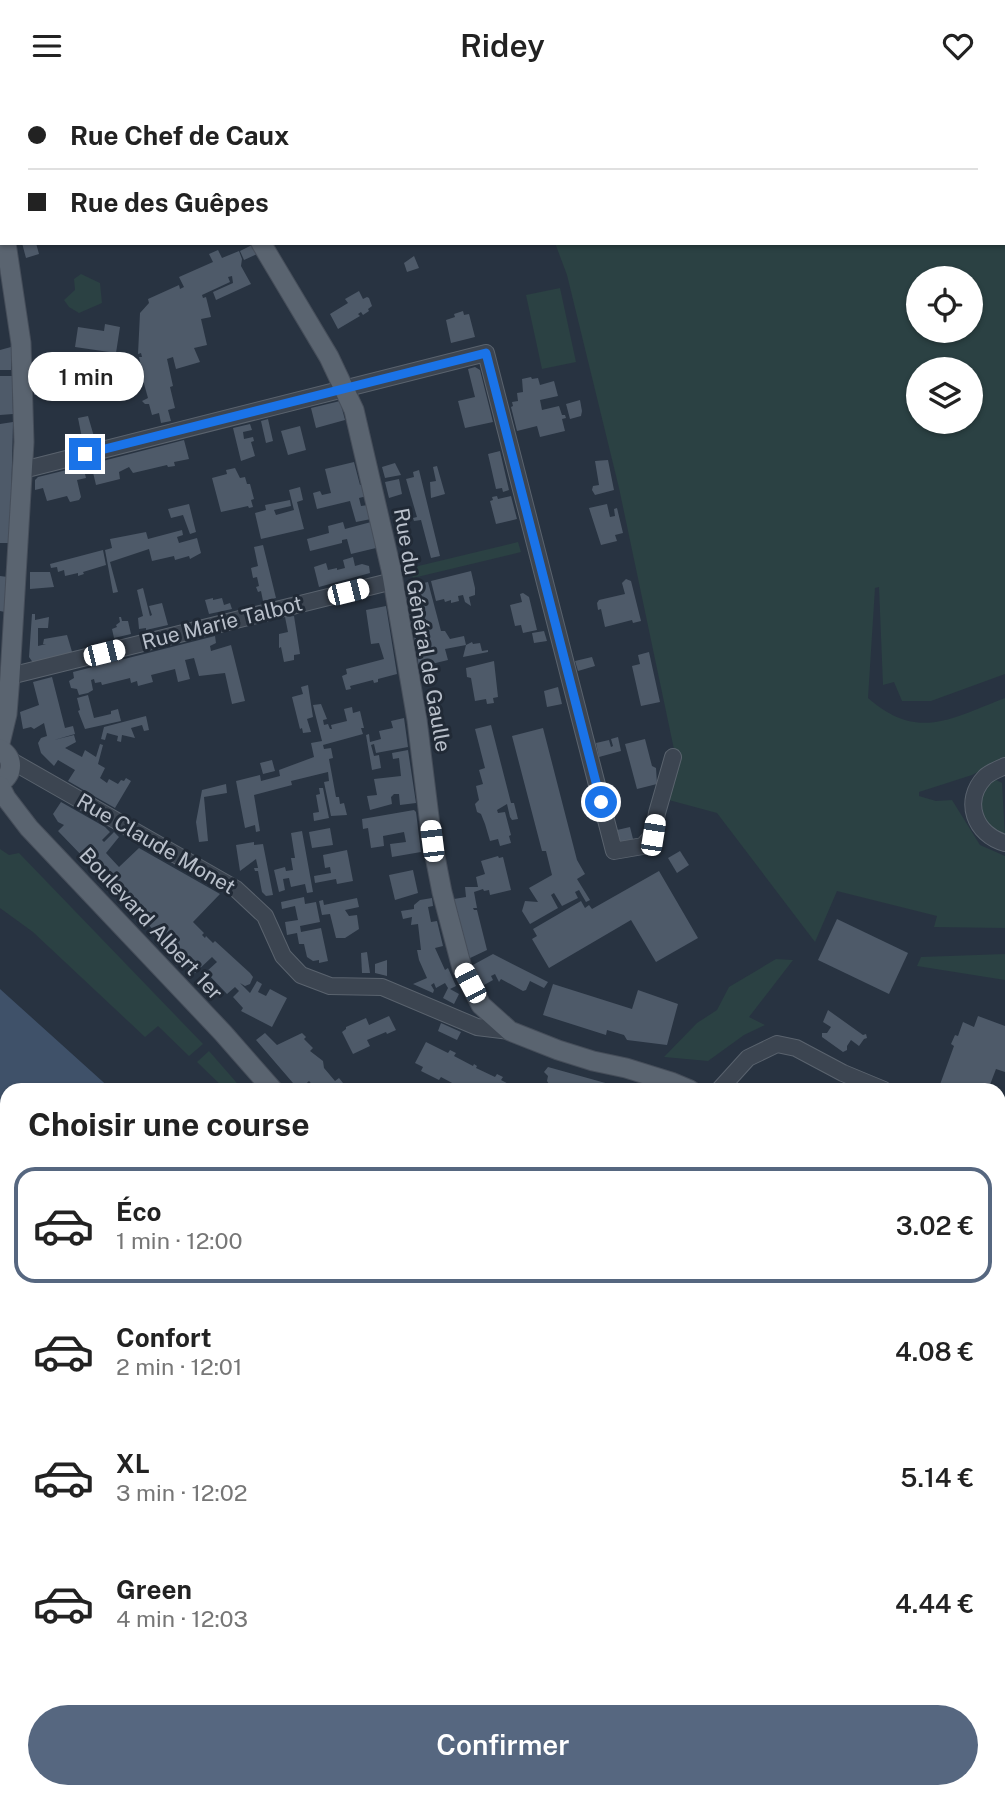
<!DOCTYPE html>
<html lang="fr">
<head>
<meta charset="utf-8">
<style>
  :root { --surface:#fff; --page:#f2f2f2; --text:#222; --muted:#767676; --line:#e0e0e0; --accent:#566780 }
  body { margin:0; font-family:"Public Sans",sans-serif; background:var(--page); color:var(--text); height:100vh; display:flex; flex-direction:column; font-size:26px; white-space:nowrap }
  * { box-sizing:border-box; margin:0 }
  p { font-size:23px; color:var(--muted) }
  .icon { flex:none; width:38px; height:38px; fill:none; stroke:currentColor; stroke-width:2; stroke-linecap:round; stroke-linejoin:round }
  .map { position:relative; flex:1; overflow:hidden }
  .details { position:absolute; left:0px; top:992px; width:1006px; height:716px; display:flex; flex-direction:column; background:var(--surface); border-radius:21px 21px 0 0; box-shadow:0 2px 5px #0004 }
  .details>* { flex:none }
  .top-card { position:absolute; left:0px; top:0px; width:1006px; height:154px; box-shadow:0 2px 5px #0004; display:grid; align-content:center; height:154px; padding:0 28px; background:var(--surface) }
  .fabs { position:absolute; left:906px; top:175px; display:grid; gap:14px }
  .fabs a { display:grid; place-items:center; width:77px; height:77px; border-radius:50%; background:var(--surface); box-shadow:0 2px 5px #0004; font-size:35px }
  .end { position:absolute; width:32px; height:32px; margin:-16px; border:9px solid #1a73e8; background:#fff; box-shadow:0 0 0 4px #fff }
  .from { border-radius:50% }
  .bubble { position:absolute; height:49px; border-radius:24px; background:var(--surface); box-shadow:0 2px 5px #0004; font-size:23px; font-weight:600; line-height:49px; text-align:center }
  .car { position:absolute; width:21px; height:42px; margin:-21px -10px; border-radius:9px; box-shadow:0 0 5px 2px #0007; background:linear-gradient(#fff 24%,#345 0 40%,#fff 0 76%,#345 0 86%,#fff 0) }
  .top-card b { display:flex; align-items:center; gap:24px; height:66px; font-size:26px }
  .top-card b+b { border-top:2px solid var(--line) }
  .top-card i { width:18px; height:18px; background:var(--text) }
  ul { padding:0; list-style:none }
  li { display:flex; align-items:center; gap:21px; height:116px; margin:0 14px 10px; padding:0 14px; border:4px solid transparent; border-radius:21px }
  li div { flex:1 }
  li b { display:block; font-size:26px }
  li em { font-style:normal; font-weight:600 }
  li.on { border-color:var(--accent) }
  li>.icon { width:63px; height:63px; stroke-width:1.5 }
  h2 { padding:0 28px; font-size:32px; line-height:84px }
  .cta { display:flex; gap:14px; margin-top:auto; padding:14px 28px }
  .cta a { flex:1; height:80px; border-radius:42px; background:var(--accent); color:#fff; font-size:28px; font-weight:600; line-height:80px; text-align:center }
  header { display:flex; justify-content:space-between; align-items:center; height:91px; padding:0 28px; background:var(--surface); font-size:32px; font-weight:600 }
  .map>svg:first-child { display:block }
</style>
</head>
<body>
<header><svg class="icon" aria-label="menu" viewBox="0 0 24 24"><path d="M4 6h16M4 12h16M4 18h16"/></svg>Ridey<svg class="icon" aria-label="heart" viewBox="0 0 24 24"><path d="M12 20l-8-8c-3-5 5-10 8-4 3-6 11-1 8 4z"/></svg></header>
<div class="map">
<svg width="1005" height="1707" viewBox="0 0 1005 1707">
  <rect width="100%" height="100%" fill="#283341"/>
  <g fill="#2b4143" fill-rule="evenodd">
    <path d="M471 0H1005V583L931 610H902L894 591 883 594 879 496 875 497 868 607C918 651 952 627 1005 607V667L972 684 919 701V705L936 710 952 709 980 754 1005 765V837L934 836 937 825 837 800 815 851 717 722 665 708 675 663 619 397 567 184 555 152H1004V2ZM919 187H971V240H919ZM919 278H971V331H919Z"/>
    <polygon points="81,183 100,192 102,212 79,222 69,216 64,209 75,199 74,188"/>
    <polygon points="560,197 576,271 542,278 526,204"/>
    <polygon points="518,451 521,461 413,487 410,477"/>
    <polygon points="994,688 1002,692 1005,747 995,743 979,721 981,701"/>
    <polygon points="0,758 9,764 19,762 203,953 189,965 158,935 145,946 33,841 0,817"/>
    <polygon points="1005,863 1005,889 917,875 921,866"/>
    <polygon points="776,868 793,869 749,926 765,934 744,944 708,970 664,966 697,932 717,919 729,896"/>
    <polygon points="209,960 243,999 226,999 197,971"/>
    <polygon points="656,1701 752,1701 757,1707 659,1707"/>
  </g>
  <polygon fill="#3f5169" points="0,898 112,999 7,999 7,1701 497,1701 499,1707 0,1707"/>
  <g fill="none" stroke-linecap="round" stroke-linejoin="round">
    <polyline stroke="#3f5169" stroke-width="4.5" points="741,1701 745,1707"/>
  </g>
  <g fill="#4e5a69">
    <polygon points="22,152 36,152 39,163 26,167"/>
    <polygon points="252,154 257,163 244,169 240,160"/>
    <polygon points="218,159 222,167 239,160 242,168 241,175 251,193 216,209 213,201 233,192 232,185 228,186 230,191 202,204 203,207 206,206 211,226 201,228 207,254 194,257 200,271 176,278 173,266 167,268 173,295 170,296 175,317 168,319 171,330 161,332 159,322 152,324 149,313 145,313 142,310 148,307 139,275 141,275 139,266 142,266 141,262 138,263 140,222 149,212 148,208 179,194 180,198 184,196 179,186 213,171 209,163"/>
    <polygon points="414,165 419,177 407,181 404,172"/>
    <polygon points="359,200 363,208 367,206 369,207 372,215 368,218 369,220 363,224 361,221 358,223 360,225 338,238 330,223 348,212 345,208"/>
    <polygon points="463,220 464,224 469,223 475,246 451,252 446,229 455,226 454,223"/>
    <polygon points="105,233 120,236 116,262 75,256 78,236 104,240"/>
    <polygon points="11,256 11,279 0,279 0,259"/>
    <polygon points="68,265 69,270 42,273 42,276 33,277 33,270"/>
    <polygon points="475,276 480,279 493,331 465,337 458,310 475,306 468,278"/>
    <polygon points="63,280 64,303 34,304 34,281"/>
    <polygon points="0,285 12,285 13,323 0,324"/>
    <polygon points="531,286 532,288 538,287 540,294 554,290 558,305 540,309 542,319 559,315 562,324 565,324 566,327 562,328 565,340 540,346 537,335 517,340 511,316 513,315 512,311 518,310 517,302 523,301 522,288"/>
    <polygon points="580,309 582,320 581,325 570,328 566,313"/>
    <polygon points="340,310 345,329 316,337 311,317"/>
    <polygon points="88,325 95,349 83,352 78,327"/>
    <polygon points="268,328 273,350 266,352 261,330"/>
    <polygon points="13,331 10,452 0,452 0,333"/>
    <polygon points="250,333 252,339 243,341 244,348 253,346 254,350 251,351 255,365 241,370 233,337"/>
    <polygon points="300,335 306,359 288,364 281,340"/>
    <polygon points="184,349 189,368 174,371 175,375 168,376 167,374 133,382 129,376 119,381 120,388 96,394 91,373"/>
    <polygon points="500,360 509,399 503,401 502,397 496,398 488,363"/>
    <polygon points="608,369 614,399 595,404 592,399 593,395 599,394 595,370"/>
    <polygon points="354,371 360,394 364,393 367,405 359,407 361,415 368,414 371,428 356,431 350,410 317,418 313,402 320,400 322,404 331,402 325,378"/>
    <polygon points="395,372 401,384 385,387 382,376"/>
    <polygon points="83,375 86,387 77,389 81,406 79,409 70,411 67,405 47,410 43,397 35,399 35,389 38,386"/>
    <polygon points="437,375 445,403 431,407 430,391 436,390 433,376"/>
    <polygon points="235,377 240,387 245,386 247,393 250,393 254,408 251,409 253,416 249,417 248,415 221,421 212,387 227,383 226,379"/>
    <polygon points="419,379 440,465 431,467 421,429 414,430 413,427 417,426 406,388 414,386 413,381"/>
    <polygon points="399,388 402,403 389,407 385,391"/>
    <polygon points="300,396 303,409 297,411 304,438 261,448 255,422 266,419 265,414 290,409 291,415 274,419 276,424 294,419 289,399"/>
    <polygon points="497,405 498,408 511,405 517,428 496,433 490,410 493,409 492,406"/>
    <polygon points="189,413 196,441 190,443 183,424 171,427 168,418"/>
    <polygon points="607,413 610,426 615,425 614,418 617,417 623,442 615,444 617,450 601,454 589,417"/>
    <polygon points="343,431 345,438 371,431 376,457 351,463 347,448 342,449 342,452 310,460 307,448 329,442 328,435"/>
    <polygon points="182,439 183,444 177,446 179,452 197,447 201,462 190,468 189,465 175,469 174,465 152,470 149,458 110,471 118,501 113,502 105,459 112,457 110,448 146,441 148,448"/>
    <polygon points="263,454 276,507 263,510 261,500 258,501 256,496 259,495 257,486 253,487 251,477 258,475 254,456"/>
    <polygon points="103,459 106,474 83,481 84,483 78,485 78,482 65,485 64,479 58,481 57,476 51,477 50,473"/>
    <polygon points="353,466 355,475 362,473 369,475 370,482 319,496 314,476 326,472 328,479 337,477 337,479 345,477 343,469"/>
    <polygon points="471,480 475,497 475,504 469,506 471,515 465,511 463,504 458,505 459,510 451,512 451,509 445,511 444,508 436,510 431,490"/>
    <polygon points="30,481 50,481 54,496 30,498"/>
    <polygon points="0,485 8,486 5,521 0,520"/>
    <polygon points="626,488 631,490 641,530 633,532 632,529 605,536 601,518 598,519 597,512 599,509 625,503 622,492"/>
    <polygon points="428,491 441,540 445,540 450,548 464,545 466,554 445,558 448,569 419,576 406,496"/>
    <polygon points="143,497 150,525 152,524 149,515 162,512 168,534 146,539 146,537 139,538 138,527 143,525 137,499"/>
    <polygon points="523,502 529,506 537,539 523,542 521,534 515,535 510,514 522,511 520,503"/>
    <polygon points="213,507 213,509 222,507 224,514 230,512 232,518 209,523 205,509"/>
    <polygon points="386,515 397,583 378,588 378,591 374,592 373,589 350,595 351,598 346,599 342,585 347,583 346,578 384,568 379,552 371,553 366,519"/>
    <polygon points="32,523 35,523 35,529 49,526 48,537 38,537 38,555 46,553 43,553 44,548 67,544 73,564 34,573 29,566"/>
    <polygon points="294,525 300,563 294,564 294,569 284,571 281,556 279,557 279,543 288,541 285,526"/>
    <polygon points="119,526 121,526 122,530 128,530 131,543 114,547 112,538 117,536 116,534 120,531"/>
    <polygon points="544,540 547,550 534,552 532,542"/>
    <polygon points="215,545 216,552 210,555 211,560 231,554 245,610 232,613 225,582 199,585 194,567 185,569 190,588 178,591 175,578 151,584 153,591 138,595 137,590 131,592 130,587 102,594 101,591 95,592 94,588 91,589 93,599 88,602 79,604 77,598 71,597 69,590 74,587 73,581"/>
    <polygon points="472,551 473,553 480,552 482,560 488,559 488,561 463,566 466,554"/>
    <polygon points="649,561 660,611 641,615 632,575 640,573 638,564"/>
    <polygon points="592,566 595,575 578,580 575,570"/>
    <polygon points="494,570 498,606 493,607 494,612 487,613 486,608 475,610 471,587 467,586 466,577"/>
    <polygon points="52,586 65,637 73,635 75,643 54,649 74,644 76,651 65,657 82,666 85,659 96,666 100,653 103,654 98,673 105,677 100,687 107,692 109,688 118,693 121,689 124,690 126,687 131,690 115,717 68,690 75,679 58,669 54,675 41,662 38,652 41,647 47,645 44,632 34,638 31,636 23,638 20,621 39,614 33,591"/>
    <polygon points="308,594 313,626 307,628 311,641 303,642 302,637 300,638 292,606 303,603 301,596"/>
    <polygon points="558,596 562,613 547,616 544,600"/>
    <polygon points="88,604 94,627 111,623 111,620 118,618 121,630 85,638 78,620 80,619 77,607"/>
    <polygon points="321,613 327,628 323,629 324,634 328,633 330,638 332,638 331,634 347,630 344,618 352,616 353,622 360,620 364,637 361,637 363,643 323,654 324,658 331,657 333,667 329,668 336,706 339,706 340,713 344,712 347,724 331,725 324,691 329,690 328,681 291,690 292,694 254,704 260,740 256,741 255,734 245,737 236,690 260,684 261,690 280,685 279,679 314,666 311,652 322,650 313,614"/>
    <polygon points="146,625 149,639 144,640 142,634 131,637 135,647 122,644 121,651 117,650 118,645 107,642 105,649 101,648 104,636"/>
    <polygon points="404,627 408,656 376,662 374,653 371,654 374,665 379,664 381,677 372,679 366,644 369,643 370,651 381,648 379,640 393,637 391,630"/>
    <polygon points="491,634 511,712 514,712 518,728 512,729 510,726 507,713 497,719 498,722 505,721 511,744 509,745 511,752 500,755 498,748 490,750 485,733 481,723 477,721 475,713 479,709 476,695 483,693 479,679 485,677 475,638"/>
    <polygon points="543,637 577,769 585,783 577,788 590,809 586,811 579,799 575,801 578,807 562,815 554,802 551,804 558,817 530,833 522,820 525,810 538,811 529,797 552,784 546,760 542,760 512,645"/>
    <polygon points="618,646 621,660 599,666 596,652 609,649 611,656 613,655 611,648"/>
    <polygon points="645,648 652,675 656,677 657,693 637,698 625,653"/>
    <polygon points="408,659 416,712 400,714 399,703 394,703 391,706 392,713 370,719 367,705 377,704 374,688 401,685 399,667 393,668 392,662"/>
    <polygon points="272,669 275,680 263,683 260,672"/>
    <polygon points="226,693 227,702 204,706 208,750 199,751 196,731 202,699"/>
    <polygon points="319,697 323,697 329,727 314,730 313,722 319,721 316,704 320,703"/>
    <polygon points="61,711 105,736 110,741 102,749 104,751 114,741 119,746 106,762 119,776 139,757 220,803 193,831 204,842 202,844 205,847 206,845 213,852 215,850 250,882 253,886 250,893 245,895 240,892 250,902 257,890 262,893 258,901 266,905 270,898 287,907 272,936 241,920 243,917 233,906 239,900 235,896 227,903 206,881 217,871 212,866 195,882 58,740 64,734 58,731 53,723"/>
    <polygon points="414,719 416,721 421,761 392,766 390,753 406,751 404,741 383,745 384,755 371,757 368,737 363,738 362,728"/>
    <polygon points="630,736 633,748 621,752 617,739"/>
    <polygon points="330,737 333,754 312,757 309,741"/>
    <polygon points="302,740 313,801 307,802 305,793 291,796 289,787 283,788 285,799 279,801 274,779 285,776 286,780 293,779 291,767 295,767 291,742"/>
    <polygon points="254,751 254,754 263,753 273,804 266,805 262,801 258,780 255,780 254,777 258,777 256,768 240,780 236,754"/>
    <polygon points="347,759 353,790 337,793 336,788 315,792 314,785 331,782 330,776 325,777 323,764"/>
    <polygon points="680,760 689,774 677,782 668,767"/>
    <polygon points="498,765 499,767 503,766 511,799 490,804 489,799 484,800 483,798 474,801 477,817 473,817 474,819 477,819 487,859 468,868 454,808 466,806 465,796 478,796 476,786 485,783 481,770"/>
    <polygon points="413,779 418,802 395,809 389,784"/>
    <polygon points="659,780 698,847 656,871 631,829 549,877 532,848 537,845 533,838 581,810 585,817 589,814 592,818"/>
    <polygon points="304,806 305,813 316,811 320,831 300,835 301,841 321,837 328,870 319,872 319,869 313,870 307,866 304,853 299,853 297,842 287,844 285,831 298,829 295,815 282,818 281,811"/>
    <polygon points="357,807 359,816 345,819 349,825 357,824 359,838 345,847 336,847 330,823 322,824 319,810 323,809 324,814"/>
    <polygon points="432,807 433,815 428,816 431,831 437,830 443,855 435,857 445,879 448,877 456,895 450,898 459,903 454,913 443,907 448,897 445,892 436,897 434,892 431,894 434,899 433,902 413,893 427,887 419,869 417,859 421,859 418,833 411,834 412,826 403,828 401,820 414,818 414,814 420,809"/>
    <polygon points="837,828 908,862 889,903 818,869"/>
    <polygon points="367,861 370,882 362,882 361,862"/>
    <polygon points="493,863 548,891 544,897 530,890 526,899 523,900 501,888 499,891 495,883 491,885 493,889 484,894 482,890 480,891 471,875"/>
    <polygon points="387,869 387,885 375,882 375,873"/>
    <polygon points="553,893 632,918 638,899 678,913 667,954 627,949 624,944 607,939 606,944 543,924"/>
    <polygon points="828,919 863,944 866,943 867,947 864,948 859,955 851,949 847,955 847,959 843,961 822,946 822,942 827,942 831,936 823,931"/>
    <polygon points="389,925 396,939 387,943 386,941 367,949 370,955 353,963 342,941 346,938 346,936 366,927 369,934"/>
    <polygon points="978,925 1005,935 1005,981 996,978 988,999 938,999 954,955 951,953 955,944 958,945 963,931 974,936"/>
    <polygon points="441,932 461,941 457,949 438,940"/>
    <polygon points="265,942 277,954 302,942 306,946 304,948 313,957 310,960 323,970 324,977 335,990 339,987 343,992 338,996 341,999 317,999 309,990 299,999 256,949"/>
    <polygon points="426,951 448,962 450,959 456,962 454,965 473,975 474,973 477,975 476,977 495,986 497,983 503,986 501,989 520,999 459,999 453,996 454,993 441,986 439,989 421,980 423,976 415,972"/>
    <polygon points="548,976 609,993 626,999 553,999 547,990 548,985 544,981"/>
    <polygon points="999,1333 1005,1335 1004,1357 999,1355"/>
  </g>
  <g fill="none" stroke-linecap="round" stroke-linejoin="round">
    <defs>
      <g id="minor">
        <polyline points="243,2 246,0"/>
        <polyline points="23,379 486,262 614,760 643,755 653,744 657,722 673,666"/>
        <polyline points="10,585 393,490"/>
        <polyline points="10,669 236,798 265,825 283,865 301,884 330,895 382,896 477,936 510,940"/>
        <path d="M1005 675C999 678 990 681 985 686 962 710 975 744 1005 752"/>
        <polyline points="719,999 748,967 777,953 796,957 843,982 884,999"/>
        <polyline points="999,1044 1005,1046"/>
        <polyline points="999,1135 1005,1138"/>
        <polyline points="999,1468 1005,1470"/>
        <polyline points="999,1592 1005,1595"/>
      </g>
      <g id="major">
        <polyline points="169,0 170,2"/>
        <polyline points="0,126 2,131"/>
        <polyline points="261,152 329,266 354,319 391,478 417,629 432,750 442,801 462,877 481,914 510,940 558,959 593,970 626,977 671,991 690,999"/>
        <polyline points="0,652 7,623 10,585 24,351 21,252 6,152"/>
        <path d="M0 658C14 667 14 682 0 692"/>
        <polyline points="0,695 6,707 29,737 223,942 273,999"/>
        <polyline points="999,1314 1005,1317"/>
        <polyline points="809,1701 813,1707"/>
        <polyline points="830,1701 834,1707"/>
      </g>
    </defs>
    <use href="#minor" stroke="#5a636e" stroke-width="18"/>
    <use href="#major" stroke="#464e5a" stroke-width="21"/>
    <use href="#minor" stroke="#3c4551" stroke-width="16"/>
    <use href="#major" stroke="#5a6470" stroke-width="19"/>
  </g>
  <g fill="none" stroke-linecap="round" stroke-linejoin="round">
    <polyline stroke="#1a73e8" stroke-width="9" points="85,363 486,262 601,711"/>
  </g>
  <g text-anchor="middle" stroke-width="6" stroke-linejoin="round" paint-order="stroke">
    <g font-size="21" fill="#b9c0cb" stroke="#212a36">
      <text transform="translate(222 532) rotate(-14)" y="7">Rue Marie Talbot</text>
      <text transform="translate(422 539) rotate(80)" y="7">Rue du Général de Gaulle</text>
      <text transform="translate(156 753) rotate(30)" y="7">Rue Claude Monet</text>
      <text transform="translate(151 833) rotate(47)" y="7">Boulevard Albert 1er</text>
    </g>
  </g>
</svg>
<div class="fabs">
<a><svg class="icon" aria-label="locate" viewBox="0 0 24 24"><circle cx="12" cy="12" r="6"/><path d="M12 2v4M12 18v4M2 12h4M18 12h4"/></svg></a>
<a><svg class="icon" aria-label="layers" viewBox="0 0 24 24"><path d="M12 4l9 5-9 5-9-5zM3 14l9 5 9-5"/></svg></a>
</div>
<i class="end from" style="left:601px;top:711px"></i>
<i class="end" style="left:85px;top:363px"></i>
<div class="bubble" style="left:28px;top:261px;width:116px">1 min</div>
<i class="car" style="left:348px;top:501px;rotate:76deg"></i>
<i class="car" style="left:104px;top:562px;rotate:76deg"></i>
<i class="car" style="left:653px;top:744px;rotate:9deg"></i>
<i class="car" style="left:432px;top:750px;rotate:353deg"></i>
<i class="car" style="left:470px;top:892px;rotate:332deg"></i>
<div class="top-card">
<b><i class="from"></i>Rue Chef de Caux</b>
<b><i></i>Rue des Guêpes</b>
</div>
<section class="details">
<h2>Choisir une course</h2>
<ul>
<li class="on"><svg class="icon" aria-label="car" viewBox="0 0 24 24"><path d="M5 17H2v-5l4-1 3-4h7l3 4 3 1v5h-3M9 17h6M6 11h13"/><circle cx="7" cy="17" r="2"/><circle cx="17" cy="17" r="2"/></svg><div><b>Éco</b><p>1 min · 12:00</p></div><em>3.02 €</em></li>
<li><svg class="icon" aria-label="car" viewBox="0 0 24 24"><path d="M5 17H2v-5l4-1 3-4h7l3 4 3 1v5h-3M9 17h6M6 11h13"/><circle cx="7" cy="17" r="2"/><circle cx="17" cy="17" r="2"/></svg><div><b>Confort</b><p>2 min · 12:01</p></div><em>4.08 €</em></li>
<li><svg class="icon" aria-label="car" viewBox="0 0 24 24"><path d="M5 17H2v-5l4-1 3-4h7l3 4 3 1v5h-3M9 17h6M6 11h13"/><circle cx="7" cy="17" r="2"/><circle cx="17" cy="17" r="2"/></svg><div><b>XL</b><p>3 min · 12:02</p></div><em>5.14 €</em></li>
<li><svg class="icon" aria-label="car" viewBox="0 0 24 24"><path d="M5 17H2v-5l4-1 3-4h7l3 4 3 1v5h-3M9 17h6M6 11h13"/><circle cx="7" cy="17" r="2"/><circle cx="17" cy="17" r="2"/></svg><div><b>Green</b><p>4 min · 12:03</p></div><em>4.44 €</em></li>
</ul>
<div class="cta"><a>Confirmer</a></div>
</section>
</div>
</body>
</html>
